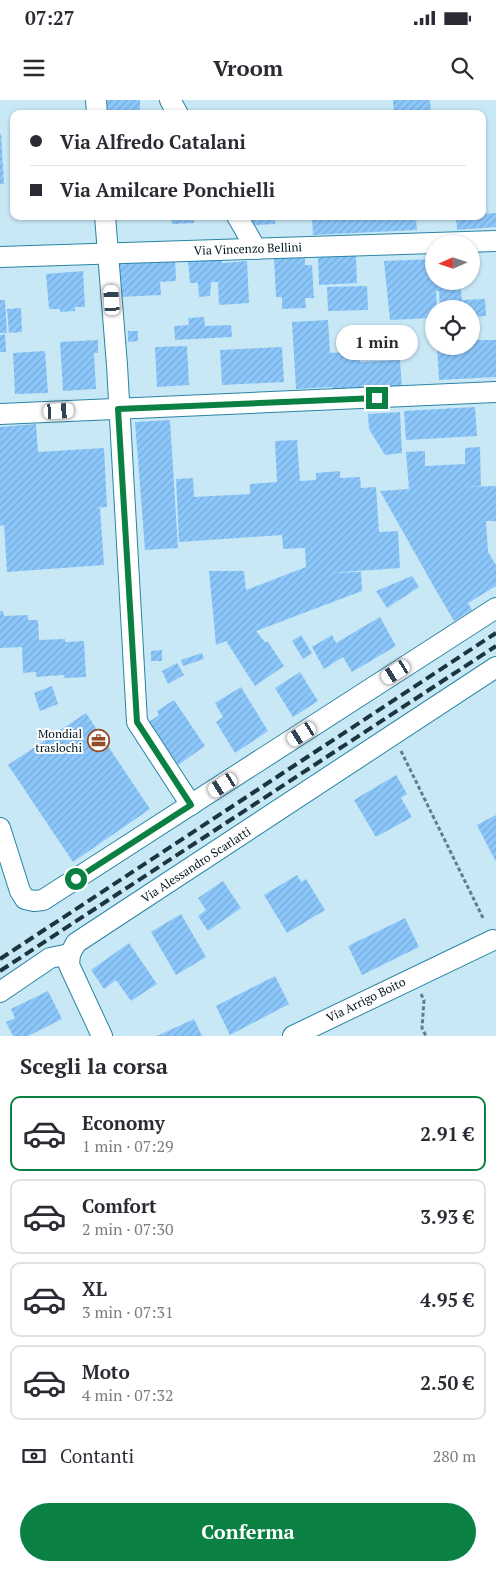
<!DOCTYPE html>
<html lang="it">
<head>
<meta charset="utf-8">
<style>
  :root { --surface:#fff; --page:#f2f2f3; --text:#2b2b33; --muted:#7c7c81; --line:#e1e1e2; --accent:#0b8043 }
  body { margin:0; font-family:"PT Serif",serif; background:var(--page); color:var(--text); height:100vh; display:flex; flex-direction:column; font-size:19px; white-space:nowrap }
  * { box-sizing:border-box; margin:0 }
  p { font-size:16px; color:var(--muted) }
  .icon { flex:none; width:28px; height:28px; fill:none; stroke:currentColor; stroke-width:2; stroke-linecap:round; stroke-linejoin:round }
  .map { position:relative; height:936px; overflow:hidden }
  .side { display:flex; flex-direction:column; background:var(--surface); flex:1 }
  .side>* { flex:none }
  .guide { position:absolute; left:10px; top:10px; width:476px; height:110px; border-radius:10px; box-shadow:0 1px 4px #0004; display:grid; align-content:center; height:110px; padding:0 20px; background:var(--surface) }
  .needle { width:32px; rotate:267deg }
  .controls { position:absolute; left:425px; top:135px; display:grid; gap:10px }
  .controls a { display:grid; place-items:center; width:55px; height:55px; border-radius:50%; background:var(--surface); box-shadow:0 1px 4px #0004; font-size:25px }
  .end { position:absolute; width:22px; height:22px; margin:-11px; border:6px solid #0b8043; background:#fff; box-shadow:0 0 0 2px #fff }
  .from { border-radius:50% }
  .bubble { position:absolute; height:35px; border-radius:18px; background:var(--surface); box-shadow:0 1px 4px #0004; font-size:16px; font-weight:700; line-height:35px; text-align:center }
  .car { position:absolute; width:15px; height:30px; margin:-15px -8px; border-radius:6px; box-shadow:0 0 4px 1px #0007; background:linear-gradient(#fff 24%,#345 0 40%,#fff 0 76%,#345 0 86%,#fff 0) }
  .guide b { display:flex; align-items:center; gap:18px; height:48px; font-size:19px }
  .guide b+b { border-top:1px solid var(--line) }
  .guide i { width:12px; height:12px; background:var(--text) }
  ul { padding:0; list-style:none }
  li { display:flex; align-items:center; gap:15px; height:75px; margin:0 10px 8px; padding:0 10px; border:2px solid var(--line); border-radius:10px }
  li div { flex:1 }
  li b { display:block; font-size:19px }
  li em { font-style:normal; font-weight:700 }
  li.active { border-color:var(--accent) }
  li>.icon { width:45px; height:45px; stroke-width:1.5 }
  h2 { padding:0 20px; font-size:22px; line-height:60px }
  .pay { display:flex; align-items:center; gap:12px; height:55px; padding:0 20px; font-size:19px }
  .pay p { margin-inline-start:auto }
  .action { display:flex; gap:10px; margin-top:auto; padding:10px 20px }
  .action a { flex:1; height:58px; border-radius:30px; background:var(--accent); color:#fff; font-size:20px; font-weight:700; line-height:58px; text-align:center }
  .status { display:flex; justify-content:space-between; align-items:center; height:35px; padding:0 25px; background:var(--surface); direction:ltr }
  .status svg { height:14px; fill:currentColor }
  header { display:flex; justify-content:space-between; align-items:center; height:65px; padding:0 20px; background:var(--surface); font-size:22px; font-weight:700 }
  .map>svg:first-child { display:block }
</style>
</head>
<body>
<div class="status"><b>07:27</b><svg viewBox="0 0 49 12"><path d="M0 12V9h3v3zM5 12V6h3v6zM10 12V3h3v9zM15 12V0h3v12zM26 1h20v11H26zM47 4h2v5h-2z"/></svg></div>
<header><svg class="icon" aria-label="menu" viewBox="0 0 24 24"><path d="M4 6h16M4 12h16M4 18h16"/></svg>Vroom<svg class="icon" aria-label="search" viewBox="0 0 24 24"><circle cx="10" cy="10" r="6"/><path d="M15 15l6 6"/></svg></header>
<div class="map">
<svg width="496" height="936" viewBox="0 0 496 936">
  <defs>
    <pattern id="building-hatch" width="6" height="6" patternUnits="userSpaceOnUse" patternTransform="scale(1.25)"><rect width="6" height="6" fill="#8cc7fb"/><path d="M-1 1l2-2M0 6l6-6M5 7l2-2" fill="none" stroke="#77aad7"/></pattern>
  </defs>
  <rect width="100%" height="100%" fill="#c8e8f6"/>
  <g fill="url(#building-hatch)">
    <polygon points="103,0 140,0 140,14 104,14"/>
    <polygon points="393,0 430,0 431,14 394,14"/>
    <polygon points="298,11 298,14 276,14 276,12"/>
    <polygon points="0,34 1,34 4,84 0,84"/>
    <polygon points="482,55 486,55 486,71 482,72"/>
    <polygon points="496,113 496,127 457,130 456,116 482,116 482,114"/>
    <polygon points="171,116 193,116 194,123 172,124"/>
    <polygon points="253,116 275,116 275,124 253,125"/>
    <polygon points="312,116 426,116 427,120 416,120 417,130 313,135"/>
    <polygon points="356,155 357,183 319,185 318,157"/>
    <polygon points="305,156 305,165 312,165 314,198 305,198 306,208 282,209 282,197 276,197 274,157"/>
    <polygon points="175,158 176,181 160,182 161,195 120,197 118,161"/>
    <polygon points="222,159 222,163 247,161 249,203 219,205 218,182 211,182 210,196 199,197 198,183 190,183 188,160"/>
    <polygon points="434,159 434,181 460,181 462,200 485,199 486,216 471,217 471,209 440,209 439,191 436,191 437,209 434,209 434,218 390,220 384,161"/>
    <polygon points="83,171 85,207 75,207 75,211 60,212 60,209 49,209 46,174"/>
    <polygon points="367,186 368,210 328,211 327,187"/>
    <polygon points="0,200 5,200 7,233 0,233"/>
    <polygon points="21,208 22,232 9,233 7,209"/>
    <polygon points="204,217 205,226 231,225 232,237 175,240 174,226 189,225 188,218"/>
    <polygon points="328,220 330,253 359,251 360,262 400,260 402,289 333,292 332,287 296,289 292,222"/>
    <polygon points="128,231 138,231 138,241 128,242"/>
    <polygon points="5,234 6,252 0,252 0,235"/>
    <polygon points="98,240 98,253 94,253 96,289 63,291 60,242"/>
    <polygon points="471,240 496,240 496,277 439,280 437,246 471,246"/>
    <polygon points="187,246 189,285 157,287 155,247"/>
    <polygon points="282,247 284,282 222,285 220,250"/>
    <polygon points="45,251 48,293 15,294 13,253"/>
    <polygon points="475,307 477,336 406,340 404,311"/>
    <polygon points="400,312 402,353 385,355 369,329 368,314"/>
    <polygon points="170,320 178,448 145,450 135,322"/>
    <polygon points="36,324 38,352 104,348 107,407 94,408 100,408 104,465 7,472 4,425 0,426 0,327"/>
    <polygon points="297,340 300,381 316,380 316,373 340,371 340,378 360,377 361,388 376,387 379,432 398,431 400,468 330,473 361,472 362,491 256,531 265,542 268,542 284,566 255,586 226,541 216,545 209,471 244,471 246,490 306,467 305,448 283,449 282,435 179,442 176,379 193,378 194,397 250,394 250,384 277,382 275,341"/>
    <polygon points="480,347 481,386 467,387 496,386 496,421 486,421 488,452 496,465 496,486 468,503 472,510 454,521 434,487 380,391 409,389 406,352 425,351 425,366 465,364 465,348"/>
    <polygon points="412,476 419,487 387,508 376,491"/>
    <polygon points="0,511 3,511 4,516 28,515 28,520 38,520 39,540 65,539 65,542 84,541 86,577 64,578 64,575 36,577 36,572 23,573 22,547 0,548"/>
    <polygon points="380,517 396,546 352,572 343,557 324,569 312,547 332,535 336,543"/>
    <polygon points="301,535 312,553 303,559 292,541"/>
    <polygon points="162,550 162,561 151,561 151,551"/>
    <polygon points="202,553 204,559 183,566 181,560"/>
    <polygon points="177,563 184,575 168,584 162,571"/>
    <polygon points="300,572 318,601 293,617 275,588"/>
    <polygon points="52,586 58,604 40,611 34,593"/>
    <polygon points="241,587 268,631 235,653 216,622 223,617 215,603"/>
    <polygon points="174,600 205,646 178,665 149,622 159,615 157,611"/>
    <polygon points="86,613 150,709 73,762 8,665"/>
    <polygon points="396,675 407,694 401,698 412,717 376,737 354,700"/>
    <polygon points="496,715 496,762 477,725"/>
    <polygon points="297,775 301,782 306,779 325,810 287,833 264,795"/>
    <polygon points="223,781 241,808 208,831 198,816 206,810 198,798"/>
    <polygon points="181,814 206,857 176,875 151,832"/>
    <polygon points="405,818 419,847 362,875 348,846"/>
    <polygon points="129,843 157,884 131,901 116,880 104,889 91,870"/>
    <polygon points="275,876 289,904 230,935 216,906"/>
    <polygon points="48,891 62,919 28,936 13,936 6,922 15,918 11,909"/>
    <polygon points="194,919 202,936 157,936"/>
  </g>
  <g fill="none" stroke-linecap="round" stroke-linejoin="round">
    <defs>
      <g id="minor">
        <polyline points="96,0 97,14"/>
        <polyline points="170,0 178,14"/>
        <polyline points="105,116 117,265 137,622 191,705"/>
        <polyline points="237,116 256,149"/>
        <polyline points="0,157 496,141"/>
        <polyline points="0,314 496,292"/>
        <polyline points="0,728 20,791 25,799 34,801 43,800 496,508"/>
        <polyline points="0,892 50,858 70,854"/>
        <polyline points="102,936 69,865 70,854 76,843 496,567"/>
        <polyline points="293,936 493,840"/>
      </g>
    </defs>
    <use href="#minor" stroke="#2984a4" stroke-width="22"/>
    <g stroke="#627d88" stroke-width="3" stroke-dasharray="4 2.5" stroke-linecap="butt">
      <polyline points="401,651 484,820"/>
      <polyline points="421,894 424,900 422,928 426,936"/>
    </g>
    <use href="#minor" stroke="#fff" stroke-width="20"/>
    <g stroke="#1c343e" stroke-width="4" stroke-dasharray="10 5" stroke-linecap="butt">
      <polyline points="0,859 496,533"/>
      <polyline points="0,871 496,546"/>
    </g>
  </g>
  <g fill="none" stroke-linecap="round" stroke-linejoin="round">
    <polyline stroke="#0b8043" stroke-width="6" points="76,779 191,705 137,622 118,309 377,298"/>
  </g>
  <defs>
    <symbol id="office-ring" viewBox="-11 -11 22 22"><circle r="9.5" fill="#fff" stroke="#944c28" stroke-width="1.5"/><path d="M-6-3h4V-5.5h4V-3h4V5H-6ZM-1-4.5V-3h2v-1.5ZM-6 0V1H6V0Z" fill="#944c28"/></symbol>
  </defs>
  <g fill-rule="evenodd">
    <use href="#office-ring" x="86" y="628" width="25" height="25"/>
  </g>
  <g text-anchor="middle" stroke-width="4" stroke-linejoin="round" paint-order="stroke">
    <g font-size="12" fill="#001620" stroke="#fff">
      <text transform="translate(248 149) rotate(-2)" y="4">Via Vincenzo Bellini</text>
      <text transform="translate(196 765) rotate(-33)" y="4">Via Alessandro Scarlatti</text>
      <text transform="translate(366 900) rotate(-26)" y="4">Via Arrigo Boito</text>
    </g>
    <g font-size="12" fill="#001620" stroke="#fff" text-anchor="end">
      <text x="82" y="638">Mondial<tspan x="82" dy="14">traslochi</tspan></text>
    </g>
  </g>
</svg>
<div class="controls">
<a><svg class="needle" viewBox="-14 -14 28 28"><path d="M0-13l5 13h-10z" fill="#e53935"/><path d="M0 13l5-13h-10z" fill="#7c7c81"/></svg></a>
<a><svg class="icon" aria-label="locate" viewBox="0 0 24 24"><circle cx="12" cy="12" r="6"/><path d="M12 2v4M12 18v4M2 12h4M18 12h4"/></svg></a>
</div>
<i class="end from" style="left:76px;top:779px"></i>
<i class="end" style="left:377px;top:298px"></i>
<div class="bubble" style="left:336px;top:225px;width:82px">1 min</div>
<i class="car" style="left:112px;top:200px;rotate:356deg"></i>
<i class="car" style="left:59px;top:311px;rotate:87deg"></i>
<i class="car" style="left:396px;top:572px;rotate:237deg"></i>
<i class="car" style="left:302px;top:634px;rotate:237deg"></i>
<i class="car" style="left:223px;top:685px;rotate:237deg"></i>
<div class="guide">
<b><i class="from"></i>Via Alfredo Catalani</b>
<b><i></i>Via Amilcare Ponchielli</b>
</div>
</div>
<section class="side">
<h2>Scegli la corsa</h2>
<ul>
<li class="active"><svg class="icon" aria-label="car" viewBox="0 0 24 24"><path d="M5 17H2v-5l4-1 3-4h7l3 4 3 1v5h-3M9 17h6M6 11h13"/><circle cx="7" cy="17" r="2"/><circle cx="17" cy="17" r="2"/></svg><div><b>Economy</b><p>1 min · 07:29</p></div><em>2.91 €</em></li>
<li><svg class="icon" aria-label="car" viewBox="0 0 24 24"><path d="M5 17H2v-5l4-1 3-4h7l3 4 3 1v5h-3M9 17h6M6 11h13"/><circle cx="7" cy="17" r="2"/><circle cx="17" cy="17" r="2"/></svg><div><b>Comfort</b><p>2 min · 07:30</p></div><em>3.93 €</em></li>
<li><svg class="icon" aria-label="car" viewBox="0 0 24 24"><path d="M5 17H2v-5l4-1 3-4h7l3 4 3 1v5h-3M9 17h6M6 11h13"/><circle cx="7" cy="17" r="2"/><circle cx="17" cy="17" r="2"/></svg><div><b>XL</b><p>3 min · 07:31</p></div><em>4.95 €</em></li>
<li><svg class="icon" aria-label="car" viewBox="0 0 24 24"><path d="M5 17H2v-5l4-1 3-4h7l3 4 3 1v5h-3M9 17h6M6 11h13"/><circle cx="7" cy="17" r="2"/><circle cx="17" cy="17" r="2"/></svg><div><b>Moto</b><p>4 min · 07:32</p></div><em>2.50 €</em></li>
</ul>
<div class="pay"><svg class="icon" aria-label="cash" viewBox="0 0 24 24"><path d="M3 7h18v10H3z"/><circle cx="12" cy="12" r="2"/></svg>Contanti<p>280 m</p></div>
<div class="action"><a>Conferma</a></div>
</section>
</body>
</html>
